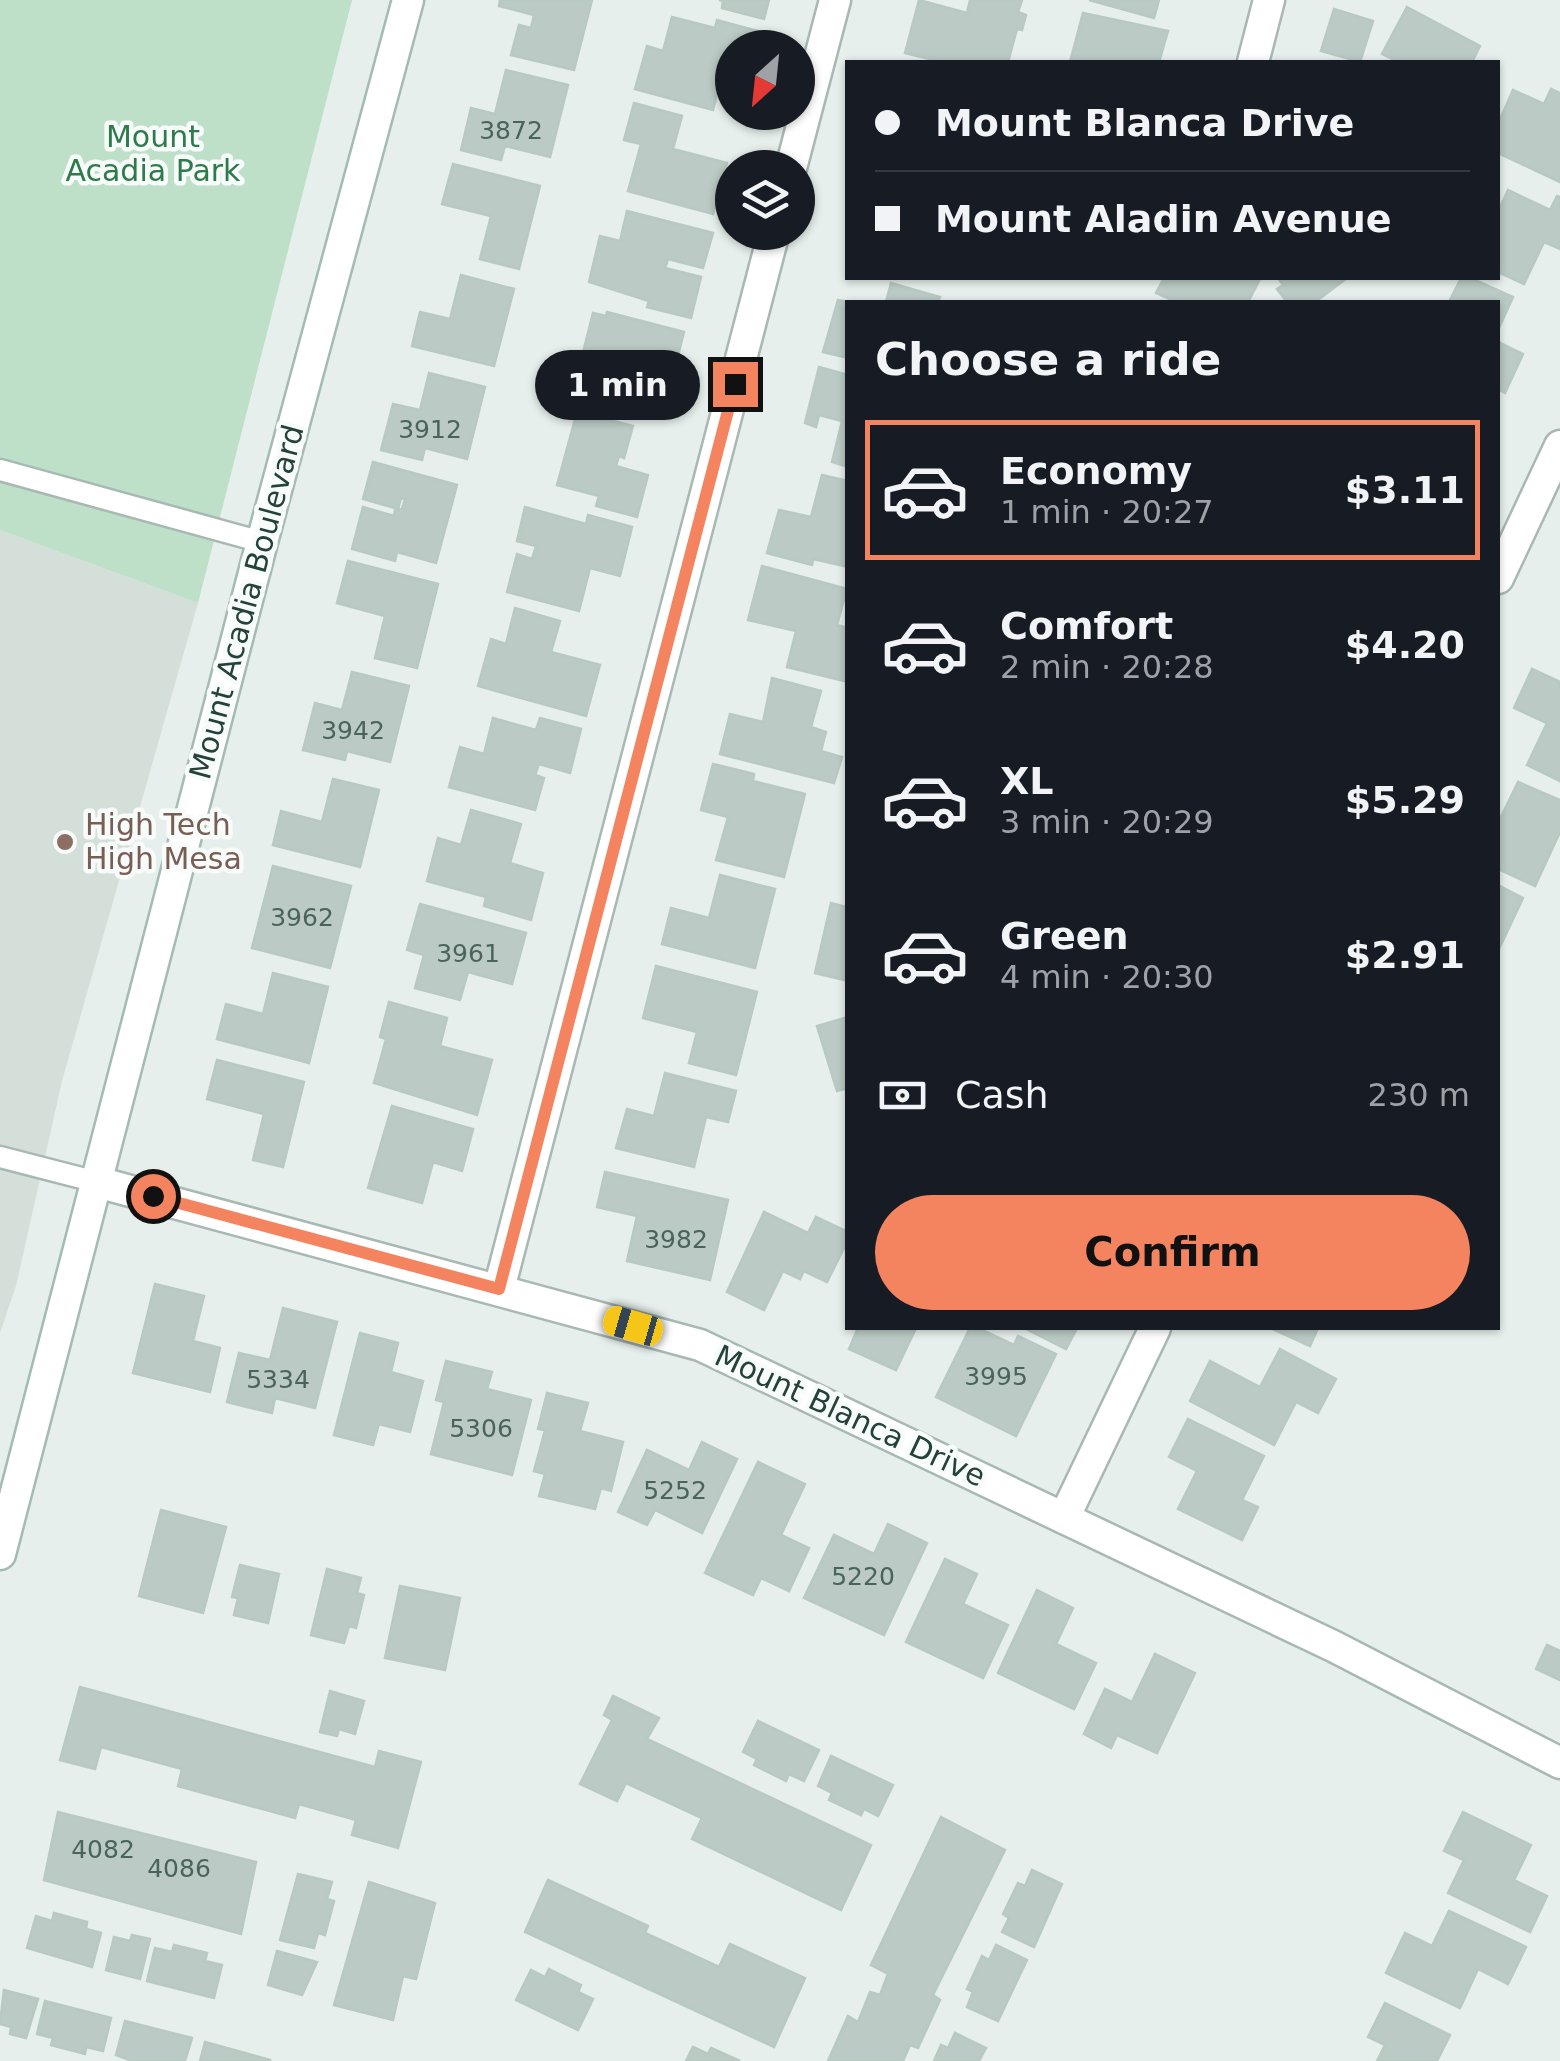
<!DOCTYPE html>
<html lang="en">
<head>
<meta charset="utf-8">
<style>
  :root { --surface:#171b24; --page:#20242c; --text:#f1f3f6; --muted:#9ea1a6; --line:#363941; --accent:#f4845f }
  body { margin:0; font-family:"DejaVu Sans",sans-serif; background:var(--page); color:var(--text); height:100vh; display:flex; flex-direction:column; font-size:38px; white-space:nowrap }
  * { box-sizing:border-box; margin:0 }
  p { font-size:32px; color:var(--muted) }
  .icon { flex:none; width:55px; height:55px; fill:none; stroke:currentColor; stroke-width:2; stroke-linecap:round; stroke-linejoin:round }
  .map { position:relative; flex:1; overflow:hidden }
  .details { position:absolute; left:845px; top:300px; width:655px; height:1030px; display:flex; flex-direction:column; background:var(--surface); border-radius:0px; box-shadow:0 2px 8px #0004 }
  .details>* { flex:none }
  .top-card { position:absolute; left:845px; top:60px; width:655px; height:220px; border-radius:0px; box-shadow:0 2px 8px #0004; display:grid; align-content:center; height:220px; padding:0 30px; background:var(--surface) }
  .needle { width:65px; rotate:207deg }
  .tools { position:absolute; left:715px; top:30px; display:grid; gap:20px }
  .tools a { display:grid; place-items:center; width:100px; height:100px; border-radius:50%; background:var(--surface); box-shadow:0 2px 8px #0004; font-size:50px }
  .end { position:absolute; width:45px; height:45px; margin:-22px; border:12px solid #f4845f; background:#111; box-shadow:0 0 0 5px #111 }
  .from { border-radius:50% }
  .bubble { position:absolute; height:70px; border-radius:35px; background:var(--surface); box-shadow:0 2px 8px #0004; font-size:32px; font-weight:600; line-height:70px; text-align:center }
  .car { position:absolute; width:30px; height:60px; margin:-30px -15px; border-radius:12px; box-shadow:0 0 8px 2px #0007; background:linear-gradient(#f5c518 24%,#345 0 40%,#f5c518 0 76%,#345 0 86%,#f5c518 0) }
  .top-card b { display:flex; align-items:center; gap:35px; height:95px; font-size:38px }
  .top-card b+b { border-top:2px solid var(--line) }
  .top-card i { width:25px; height:25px; background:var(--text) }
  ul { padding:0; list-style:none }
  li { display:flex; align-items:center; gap:30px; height:140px; margin:0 20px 15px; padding:0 10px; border:5px solid transparent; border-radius:0px }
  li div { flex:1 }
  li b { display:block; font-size:38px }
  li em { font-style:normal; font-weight:600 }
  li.on { border-color:var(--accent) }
  li>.icon { width:90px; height:90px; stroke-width:1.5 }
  h2 { padding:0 30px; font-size:45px; line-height:120px }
  .pay { display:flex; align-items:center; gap:25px; height:110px; padding:0 30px; font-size:38px }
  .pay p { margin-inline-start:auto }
  .action { display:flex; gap:20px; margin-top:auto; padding:20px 30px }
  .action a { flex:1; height:115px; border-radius:60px; background:var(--accent); color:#111; font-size:40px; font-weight:600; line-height:115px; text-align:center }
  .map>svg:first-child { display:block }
</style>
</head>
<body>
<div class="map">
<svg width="1560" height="2061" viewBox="0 0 1560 2061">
  <rect width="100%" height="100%" fill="#e6efeb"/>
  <polygon fill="#d4dfda" points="0,530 198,603 62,1081 16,1286 0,1333"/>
  <polygon fill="#bfe0c8" points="0,0 352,0 198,603 0,530"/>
  <g fill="#bbcac4" stroke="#b8c9c2" stroke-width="2.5">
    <polygon points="500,0 592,0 574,70 511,55 519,25 531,28 534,15 499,6"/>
    <polygon points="719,0 769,0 764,19 722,8 723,1"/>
    <polygon points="919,0 967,13 970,0 1022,0 1018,12 1026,15 1022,30 1017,29 1008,62 942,62 905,53"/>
    <polygon points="1089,0 1159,0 1154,18"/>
    <polygon points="1407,7 1480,46 1472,62 1399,62 1382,54"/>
    <polygon points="1334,9 1373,21 1360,62 1321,51"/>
    <polygon points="1083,13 1168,31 1159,62 1070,62"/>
    <polygon points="672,17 715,28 717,20 761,32 757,48 732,48 732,67 718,63 715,74 722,76 713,110 635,89 647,46 663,51"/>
    <polygon points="506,70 568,85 550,157 505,146 501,160 461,150 471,108 495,114"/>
    <polygon points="1551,89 1560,93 1560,182 1498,153 1498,124 1513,90 1544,104"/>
    <polygon points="634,103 682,116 673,149 727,163 713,214 628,191 641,144 624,140"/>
    <polygon points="453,164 540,186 519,269 480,259 491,216 442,204"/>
    <polygon points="1508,190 1550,210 1557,196 1560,197 1560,249 1544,242 1524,284 1498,272 1498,212"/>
    <polygon points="627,211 713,233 703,268 668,259 665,268 701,277 691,318 647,307 649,301 589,282 600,236 620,241"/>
    <polygon points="461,275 514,289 494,366 412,346 420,312 450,319"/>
    <polygon points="1164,278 1257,278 1260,279 1248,302 1176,302 1156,293"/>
    <polygon points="1278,278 1347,278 1315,302 1287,302 1277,289 1283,285"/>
    <polygon points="1461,278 1471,278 1513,297 1498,330 1498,302 1449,302"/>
    <polygon points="891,283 940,297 938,302 886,302"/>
    <polygon points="838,300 849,302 848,358 823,352"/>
    <polygon points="607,312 684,332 671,383 624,371 617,399 574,388 593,313 606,316"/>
    <polygon points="1498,342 1523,354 1505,393 1498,389"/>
    <polygon points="819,367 848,375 848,467 832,462 842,421 819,415 816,427 805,423"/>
    <polygon points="429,373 485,387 467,459 425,448 422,460 381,450 393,404 420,410"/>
    <polygon points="577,412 633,426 624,458 619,456 616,466 648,475 637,517 596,506 599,496 557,485"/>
    <polygon points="373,462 457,485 436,563 397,552 395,561 352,549 363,507 394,516 395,510 402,509 405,499 401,498 398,509 363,499"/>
    <polygon points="822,475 848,481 848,567 813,559 812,565 767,553 779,510 811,517"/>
    <polygon points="525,507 586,524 588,515 632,527 620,576 590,568 579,611 507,592 517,554 532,559 536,546 517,541"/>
    <polygon points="348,561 438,584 417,668 375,658 385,616 337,603"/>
    <polygon points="762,566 847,589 837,625 848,628 848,682 787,667 796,631 748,620"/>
    <polygon points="515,608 560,621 551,652 600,665 586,716 478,686 491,639 506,644"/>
    <polygon points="1532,669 1560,682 1560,781 1527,765 1547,723 1514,708"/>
    <polygon points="352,672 409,686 390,762 347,751 345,760 303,750 315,703 342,710"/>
    <polygon points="772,678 821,691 811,727 826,732 821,751 842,757 834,783 720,754 730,714 763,722"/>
    <polygon points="493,718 536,730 540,718 581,729 570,773 539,764 535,775 544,778 535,810 449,787 460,747 484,754"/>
    <polygon points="713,764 754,774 753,781 805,794 784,877 716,860 728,817 701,810"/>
    <polygon points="333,779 379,790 360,867 273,845 281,811 322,822"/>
    <polygon points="1518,782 1560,800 1560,832 1535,886 1498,869 1498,823"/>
    <polygon points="471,810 521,824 510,863 543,873 531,920 484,906 486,897 427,881 438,838 461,845"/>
    <polygon points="273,866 351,886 330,968 252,948"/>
    <polygon points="720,875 775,889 755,968 662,944 671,908 709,918"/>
    <polygon points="1498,885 1523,898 1498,951"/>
    <polygon points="848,902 848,981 815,973 831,903 846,907"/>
    <polygon points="420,904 526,933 512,984 468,972 460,1000 415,988 424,955 407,950"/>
    <polygon points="656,966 757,992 736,1075 689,1063 697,1032 643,1018"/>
    <polygon points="273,973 328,987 309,1063 217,1039 226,1004 263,1014"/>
    <polygon points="389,1002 447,1018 440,1046 492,1060 477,1115 374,1083 386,1039 380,1037"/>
    <polygon points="848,1017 848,1088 837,1091 817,1026"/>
    <polygon points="217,1060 304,1082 283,1167 253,1160 264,1114 207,1099"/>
    <polygon points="665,1073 736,1091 728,1122 706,1117 694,1167 616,1148 627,1109 654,1116"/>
    <polygon points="392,1106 473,1129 462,1171 433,1162 422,1203 368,1188"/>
    <polygon points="605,1172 728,1200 710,1280 627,1261 637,1216 597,1207"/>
    <polygon points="764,1212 808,1233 816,1217 848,1232 848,1240 827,1282 804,1271 800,1279 783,1271 764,1310 727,1292"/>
    <polygon points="155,1284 204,1296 193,1341 220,1348 210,1392 133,1373"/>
    <polygon points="283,1308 337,1322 315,1408 275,1398 272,1413 227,1402 239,1353 270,1360"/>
    <polygon points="858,1328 916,1328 896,1370 849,1349"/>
    <polygon points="970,1328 978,1328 1014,1345 1018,1336 1056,1354 1016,1436 936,1397"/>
    <polygon points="1024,1328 1077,1328 1066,1349"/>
    <polygon points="1270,1328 1318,1328 1310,1346"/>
    <polygon points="360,1333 398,1343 391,1372 423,1381 410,1432 379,1424 373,1445 334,1435"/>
    <polygon points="1280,1349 1336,1379 1318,1413 1296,1402 1274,1445 1190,1401 1210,1361 1260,1387"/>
    <polygon points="446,1361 492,1372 487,1389 531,1400 512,1475 431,1454 444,1402 436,1400"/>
    <polygon points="547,1393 588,1403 580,1431 623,1442 611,1491 601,1488 595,1509 539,1496 545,1474 534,1471 545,1430 538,1429"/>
    <polygon points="1188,1419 1264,1456 1242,1500 1258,1507 1242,1540 1178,1509 1197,1471 1169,1457"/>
    <polygon points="702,1442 737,1459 702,1533 655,1510 647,1525 618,1512 647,1450 689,1470"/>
    <polygon points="758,1462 805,1484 781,1535 809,1548 789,1591 761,1578 753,1595 705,1573"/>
    <polygon points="161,1510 226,1527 203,1613 139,1596"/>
    <polygon points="888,1524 927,1543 884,1635 804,1598 834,1535 874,1554"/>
    <polygon points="945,1559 977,1574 963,1604 1008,1625 983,1678 906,1642"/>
    <polygon points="240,1565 279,1574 268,1623 234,1615 238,1598 232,1597"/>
    <polygon points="327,1569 361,1578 357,1593 364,1595 356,1628 349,1626 344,1643 311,1635"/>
    <polygon points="400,1586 460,1598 445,1670 385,1658"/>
    <polygon points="1037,1590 1073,1608 1056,1644 1096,1663 1074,1709 998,1673"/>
    <polygon points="1547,1645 1560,1651 1560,1680 1536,1669"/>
    <polygon points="1155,1654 1195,1673 1157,1753 1117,1735 1111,1748 1084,1734 1105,1689 1132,1702"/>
    <polygon points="80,1687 375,1767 379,1751 421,1762 398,1848 352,1835 356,1820 299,1804 295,1818 178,1786 182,1769 101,1747 95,1769 60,1760"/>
    <polygon points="330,1691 364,1701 355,1734 339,1729 337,1736 320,1732"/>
    <polygon points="613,1696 659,1718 647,1739 871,1845 841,1910 692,1839 702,1818 626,1783 617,1801 580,1784 612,1720 604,1715"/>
    <polygon points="758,1721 819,1750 804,1781 789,1774 786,1781 754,1765 757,1759 743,1752"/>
    <polygon points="831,1756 893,1785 878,1816 864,1809 861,1815 829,1800 832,1793 818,1786"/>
    <polygon points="58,1812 256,1862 241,1934 44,1880"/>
    <polygon points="1463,1812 1531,1845 1514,1880 1547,1896 1530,1932 1448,1893 1464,1860 1444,1851"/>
    <polygon points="941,1817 1005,1850 933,1995 940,2000 918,2048 910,2045 903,2061 828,2061 848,2016 858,2022 870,1992 880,1995 888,1974 871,1965"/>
    <polygon points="1032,1870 1062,1884 1034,1947 1002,1932 1009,1918 1003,1914 1018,1883 1025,1886"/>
    <polygon points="298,1874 332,1882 327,1899 334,1901 325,1935 318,1933 314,1948 280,1940"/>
    <polygon points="548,1880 648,1926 645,1933 719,1967 730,1944 805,1978 774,2047 525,1932"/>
    <polygon points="369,1882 435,1903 416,1979 403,1976 393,2020 334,2005"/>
    <polygon points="1449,1911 1526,1947 1508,1984 1478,1969 1460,2008 1386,1973 1405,1933 1432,1946"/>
    <polygon points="54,1913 87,1922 86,1929 101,1933 92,1967 27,1948 36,1916 52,1921"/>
    <polygon points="132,1935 150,1939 140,1979 106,1970 114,1937 130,1941"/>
    <polygon points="174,1945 207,1953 205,1961 222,1965 214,1998 147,1981 155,1948 172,1952"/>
    <polygon points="996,1945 1027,1960 998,2021 967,2007 973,1992 967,1989 982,1956 989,1960"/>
    <polygon points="277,1951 317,1962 302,1995 268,1985"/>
    <polygon points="549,1969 581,1985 578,1992 593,1999 578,2030 516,2000 531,1970 545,1977"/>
    <polygon points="4,1990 38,1999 26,2038 10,2034 11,2027 0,2024"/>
    <polygon points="45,2001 111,2018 103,2051 86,2047 85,2054 51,2045 53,2038 37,2034"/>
    <polygon points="1385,2003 1450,2035 1437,2061 1377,2061 1385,2045 1368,2037"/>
    <polygon points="125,2021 192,2038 185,2061 132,2061 116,2055"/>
    <polygon points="955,2033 986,2048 979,2061 934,2061 941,2045 948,2048"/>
    <polygon points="205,2042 270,2060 270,2061 200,2061"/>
    <polygon points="693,2047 708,2054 711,2048 740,2061 686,2061"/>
  </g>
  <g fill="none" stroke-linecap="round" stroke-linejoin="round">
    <defs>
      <g id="service">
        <polyline points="0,470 262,542"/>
        <polyline points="0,1157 97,1182"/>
      </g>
      <g id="minor">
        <polyline points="1253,62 1269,0"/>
        <polyline points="791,168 835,0"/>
        <polyline points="1498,578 1560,446"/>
        <polyline points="97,1182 700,1345 1333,1646 1560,1763"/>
        <polyline points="499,1289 774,232"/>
        <polyline points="1064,1518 1155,1328"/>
      </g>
      <polyline id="secondary" points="0,1554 262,542 408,0"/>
    </defs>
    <use href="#service" stroke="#a8b8b2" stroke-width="25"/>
    <use href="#minor" stroke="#a8b8b2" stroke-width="35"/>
    <use href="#secondary" stroke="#a4bbb3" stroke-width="35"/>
    <use href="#service" stroke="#fff" stroke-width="20"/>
    <use href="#minor" stroke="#fff" stroke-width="30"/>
    <use href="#secondary" stroke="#fff" stroke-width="30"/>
  </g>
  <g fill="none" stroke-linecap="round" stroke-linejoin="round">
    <polyline stroke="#f4845f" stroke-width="12" points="153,1196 499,1289 735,384"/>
  </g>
  <circle fill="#8d6e63" stroke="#f7fbf9" stroke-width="4" cx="65" cy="842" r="10"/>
  <g text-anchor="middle" stroke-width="9" stroke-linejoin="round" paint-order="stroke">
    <g font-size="25" fill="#4a645c">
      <text x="511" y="139">3872</text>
      <text x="430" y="438">3912</text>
      <text x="353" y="739">3942</text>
      <text x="302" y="926">3962</text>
      <text x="468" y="962">3961</text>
      <text x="676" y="1248">3982</text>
      <text x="996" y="1385">3995</text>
      <text x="278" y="1388">5334</text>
      <text x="481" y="1437">5306</text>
      <text x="675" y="1499">5252</text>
      <text x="863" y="1585">5220</text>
      <text x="103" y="1858">4082</text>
      <text x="179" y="1877">4086</text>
    </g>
    <g font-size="30" fill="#2d7a4b" stroke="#f7fbf9">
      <text x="153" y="147">Mount<tspan x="153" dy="34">Acadia Park</tspan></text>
    </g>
    <g font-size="30" fill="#24423a" stroke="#f7fbf9">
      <text transform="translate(247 602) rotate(-75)" y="10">Mount Acadia Boulevard</text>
      <text transform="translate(850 1416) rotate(25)" y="10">Mount Blanca Drive</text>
    </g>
    <g font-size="30" fill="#785e54" stroke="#f7fbf9" text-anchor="start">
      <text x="85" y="835">High Tech<tspan x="85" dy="34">High Mesa</tspan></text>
    </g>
  </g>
</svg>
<div class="tools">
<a><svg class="needle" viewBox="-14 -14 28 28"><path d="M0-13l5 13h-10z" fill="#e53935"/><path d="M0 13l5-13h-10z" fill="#9ea1a6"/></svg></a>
<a><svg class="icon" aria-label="layers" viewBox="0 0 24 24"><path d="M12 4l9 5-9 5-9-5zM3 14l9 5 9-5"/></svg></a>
</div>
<i class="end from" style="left:153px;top:1196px"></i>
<i class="end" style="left:735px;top:384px"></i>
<div class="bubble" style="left:535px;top:350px;width:165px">1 min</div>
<i class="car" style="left:633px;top:1326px;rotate:286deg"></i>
<div class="top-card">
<b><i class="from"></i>Mount Blanca Drive</b>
<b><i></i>Mount Aladin Avenue</b>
</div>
<section class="details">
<h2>Choose a ride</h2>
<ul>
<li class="on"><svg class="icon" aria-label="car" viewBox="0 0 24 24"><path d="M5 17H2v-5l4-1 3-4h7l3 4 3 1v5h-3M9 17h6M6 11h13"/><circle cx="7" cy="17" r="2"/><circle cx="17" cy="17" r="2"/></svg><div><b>Economy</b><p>1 min · 20:27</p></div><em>$3.11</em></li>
<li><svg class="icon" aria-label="car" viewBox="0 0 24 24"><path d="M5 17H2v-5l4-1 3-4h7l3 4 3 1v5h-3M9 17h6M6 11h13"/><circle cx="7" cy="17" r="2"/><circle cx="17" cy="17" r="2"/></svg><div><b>Comfort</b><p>2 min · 20:28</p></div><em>$4.20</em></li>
<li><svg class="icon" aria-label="car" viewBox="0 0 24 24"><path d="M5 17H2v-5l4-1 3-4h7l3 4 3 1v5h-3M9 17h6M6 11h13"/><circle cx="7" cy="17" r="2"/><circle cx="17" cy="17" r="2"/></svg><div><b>XL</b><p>3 min · 20:29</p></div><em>$5.29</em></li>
<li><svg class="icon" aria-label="car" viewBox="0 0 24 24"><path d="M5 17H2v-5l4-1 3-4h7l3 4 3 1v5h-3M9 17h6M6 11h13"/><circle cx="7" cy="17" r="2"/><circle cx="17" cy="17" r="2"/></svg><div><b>Green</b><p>4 min · 20:30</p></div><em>$2.91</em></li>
</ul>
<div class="pay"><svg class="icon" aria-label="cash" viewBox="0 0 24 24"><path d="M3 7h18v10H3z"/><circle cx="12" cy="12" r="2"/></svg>Cash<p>230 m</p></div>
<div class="action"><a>Confirm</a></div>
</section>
</div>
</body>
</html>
